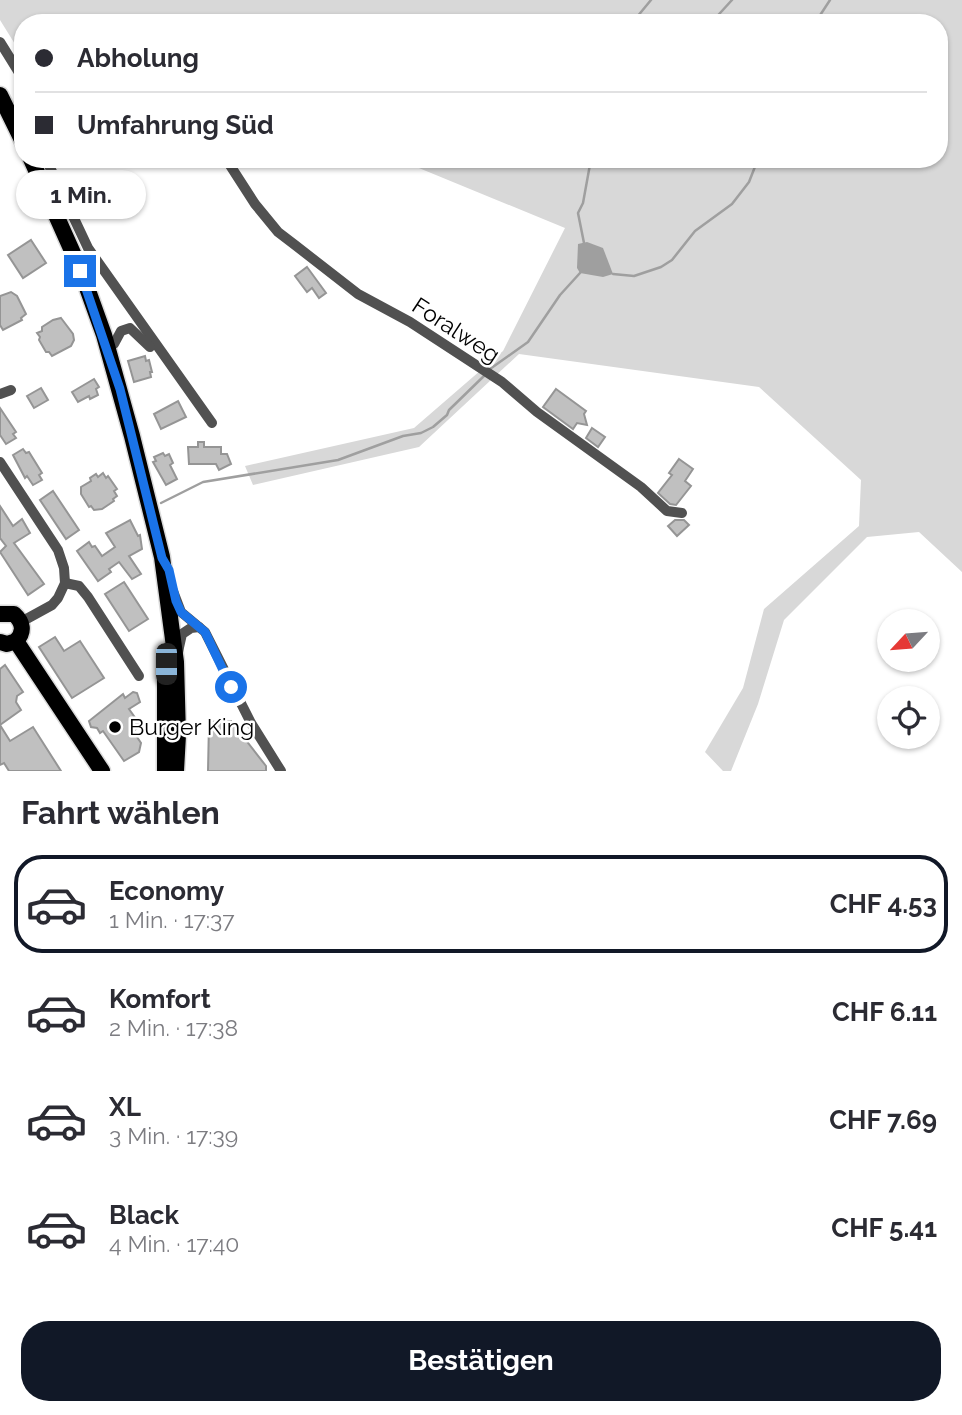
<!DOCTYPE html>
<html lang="de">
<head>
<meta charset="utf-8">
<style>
  :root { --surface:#fff; --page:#f2f2f3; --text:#2b2b33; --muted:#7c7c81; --line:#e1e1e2; --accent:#111827 }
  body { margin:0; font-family:Raleway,sans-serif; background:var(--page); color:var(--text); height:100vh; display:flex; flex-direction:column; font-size:26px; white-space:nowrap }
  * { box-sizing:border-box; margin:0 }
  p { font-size:23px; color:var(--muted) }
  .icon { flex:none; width:38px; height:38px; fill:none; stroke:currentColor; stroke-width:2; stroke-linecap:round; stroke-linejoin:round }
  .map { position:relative; height:771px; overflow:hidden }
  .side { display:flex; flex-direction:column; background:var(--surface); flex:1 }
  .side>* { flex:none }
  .top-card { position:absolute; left:14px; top:14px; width:934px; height:154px; border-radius:28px; box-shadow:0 2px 5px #0004; display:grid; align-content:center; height:154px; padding:0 21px; background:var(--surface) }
  .needle { width:46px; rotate:244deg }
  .fabs { position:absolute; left:877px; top:609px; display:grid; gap:14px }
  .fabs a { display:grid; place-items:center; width:63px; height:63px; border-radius:50%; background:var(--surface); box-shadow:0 2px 5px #0004; font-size:35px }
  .end { position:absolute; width:32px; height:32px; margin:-16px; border:9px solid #1a73e8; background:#fff; box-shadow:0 0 0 4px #fff }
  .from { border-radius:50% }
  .bubble { position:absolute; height:49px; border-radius:24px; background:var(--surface); box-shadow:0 2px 5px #0004; font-size:23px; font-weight:700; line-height:49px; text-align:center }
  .car { position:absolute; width:21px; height:42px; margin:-21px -10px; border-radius:9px; box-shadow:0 0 5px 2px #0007; background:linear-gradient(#222 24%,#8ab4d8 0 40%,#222 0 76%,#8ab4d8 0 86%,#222 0) }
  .top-card b { display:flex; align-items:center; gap:24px; height:66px; font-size:26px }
  .top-card b+b { border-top:2px solid var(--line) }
  .top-card i { width:18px; height:18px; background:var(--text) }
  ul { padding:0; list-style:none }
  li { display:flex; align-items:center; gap:21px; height:98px; margin:0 14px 10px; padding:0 7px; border:4px solid transparent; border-radius:28px }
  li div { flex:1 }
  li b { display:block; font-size:26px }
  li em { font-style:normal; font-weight:700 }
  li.on { border-color:var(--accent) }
  li>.icon { width:63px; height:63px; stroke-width:1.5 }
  h2 { padding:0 21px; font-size:32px; line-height:84px }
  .button { display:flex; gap:14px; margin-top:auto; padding:14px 21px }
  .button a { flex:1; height:80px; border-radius:28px; background:var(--accent); color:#fff; font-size:28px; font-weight:700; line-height:80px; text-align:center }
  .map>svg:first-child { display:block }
</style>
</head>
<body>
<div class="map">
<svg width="962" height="771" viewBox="0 0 962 771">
  <rect width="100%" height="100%" fill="#fff"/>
  <g fill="#d8d8d8">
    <polygon points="0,0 962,0 962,572 919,532 867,537 784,620 758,704 731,771 723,771 705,752 743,688 764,609 859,526 861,480 759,387 519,354 419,447 253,485 245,466 414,428 503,351 565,228 397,159 940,159 940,23 23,23 23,57 0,20"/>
    <polygon points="206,159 307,159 215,166"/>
  </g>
  <polygon fill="#9f9f9f" points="587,242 603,248 613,274 603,277 580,273 577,268 578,244"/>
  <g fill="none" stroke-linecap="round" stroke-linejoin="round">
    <g stroke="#9f9f9f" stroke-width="2.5">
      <polyline points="632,23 651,0"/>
      <polyline points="711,23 732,0"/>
      <polyline points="815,23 830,0"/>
      <polyline points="584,243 578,213 583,203 591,159"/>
      <polyline points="613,274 634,276 661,267 672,260 695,231 732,204 749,182 758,159"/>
      <polyline points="490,369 528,342 560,295 580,273"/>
      <polyline points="161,503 203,482 338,460 403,436 421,433 433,427 447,415 449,410 486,374"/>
    </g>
  </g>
  <g fill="#c0c0c0" stroke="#959595" stroke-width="2">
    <polygon points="31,240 46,263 23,278 8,255"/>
    <polygon points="307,267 326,293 319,298 312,288 307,292 295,276"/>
    <polygon points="11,292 17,296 26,314 21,318 22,320 3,330 0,325 0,296"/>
    <polygon points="61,318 73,334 74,340 71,346 52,356 49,352 46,352 39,340 40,337 37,333 42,331 42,327 53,320"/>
    <polygon points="145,356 146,361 149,360 152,372 150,372 151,377 134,382 128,361"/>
    <polygon points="94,379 99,387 96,389 98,395 90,399 89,396 78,402 72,392"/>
    <polygon points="41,388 48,400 34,408 27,396"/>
    <polygon points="556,389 586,411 584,414 587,425 577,423 573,429 543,407"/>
    <polygon points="178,401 186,417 161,429 154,414"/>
    <polygon points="0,408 16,432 13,434 16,438 6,444 0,435"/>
    <polygon points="592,428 605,437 598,447 586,438"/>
    <polygon points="198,442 204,442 204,447 221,447 221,454 227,454 231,464 219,470 216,464 189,464 188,447 198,447"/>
    <polygon points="23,449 26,453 29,452 42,473 39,475 42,480 33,485 27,476 25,478 13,455"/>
    <polygon points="163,453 165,456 169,454 173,463 170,465 177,479 166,485 153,462 156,461 154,457"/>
    <polygon points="679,459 693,469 685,481 691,486 676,505 670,504 658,493 672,475 669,473"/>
    <polygon points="103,473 106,478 108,476 117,489 114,491 117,496 113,499 114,501 102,509 94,510 91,506 89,507 81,494 81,487 91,481 90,478 96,474 98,477"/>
    <polygon points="53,491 79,530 66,539 40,500"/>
    <polygon points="0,506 13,526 22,519 30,533 14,543 44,584 28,595 0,552 6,546 0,538"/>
    <polygon points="130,520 138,536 140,535 142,549 129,556 141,574 132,579 119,562 109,569 111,572 98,581 77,551 89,542 92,547 95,546 102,556 115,547 106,533"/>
    <polygon points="675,520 684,520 689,525 677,536 668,526"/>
    <polygon points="124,582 148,619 129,631 105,594"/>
    <polygon points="55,637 64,651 80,641 104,678 72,698 39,647"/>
    <polygon points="5,665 23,692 17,696 16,702 21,710 0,725 10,741 33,727 61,771 9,771 4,763 0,765 0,669"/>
    <polygon points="133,692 137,693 140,702 129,709 141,726 133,731 141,743 139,752 124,761 103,731 100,733 97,728 91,727 89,721 123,694 125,698"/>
    <polygon points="231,721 266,766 266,771 208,771 209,722"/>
  </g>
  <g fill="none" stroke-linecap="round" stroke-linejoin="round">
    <defs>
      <g id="primary">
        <polyline points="0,95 23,142"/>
        <polyline points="31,159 81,271 104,335 132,436 162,557 176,662 178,735 176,771"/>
        <path d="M0 614H14C23 622 25 632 16 641L7 644 0 642"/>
        <polyline points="16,641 102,771"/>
        <polyline points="165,771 165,657"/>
      </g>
    </defs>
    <use href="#primary" stroke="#dbdbdb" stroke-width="19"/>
    <g stroke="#515151" stroke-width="10">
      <polyline points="0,42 23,79"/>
      <polyline points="46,159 88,248 212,423"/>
      <polyline points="226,159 255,204 278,232 295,245 358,294 410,322 502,382 537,412 641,487 667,511 682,513"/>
      <polyline points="114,344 121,331 130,328 150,347"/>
      <polyline points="0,394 11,390"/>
      <polyline points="0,462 58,550 64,568 65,583 58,598 52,605 21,622"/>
      <polyline points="65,583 79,586 88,597 139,676"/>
      <polyline points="173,591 181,612 205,632 251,723 281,771"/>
      <polyline points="178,652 182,634 191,628 199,627"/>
    </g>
    <use href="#primary" stroke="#000" stroke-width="16"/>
  </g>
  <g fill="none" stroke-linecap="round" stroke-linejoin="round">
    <polyline stroke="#1a73e8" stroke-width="9" points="80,271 120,389 162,558 169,570 176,601 181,612 205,632 231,687"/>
  </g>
  <circle fill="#000" stroke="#fff" stroke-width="2.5" cx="115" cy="727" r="7"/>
  <g text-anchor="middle" stroke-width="5" stroke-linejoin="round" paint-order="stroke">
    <g font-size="23" fill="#000" stroke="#fff">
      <text transform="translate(456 330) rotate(33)" y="8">Foralweg</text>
    </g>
    <g font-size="23" fill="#000" stroke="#fff" text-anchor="start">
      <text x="129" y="735">Burger King</text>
    </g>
  </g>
</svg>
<div class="fabs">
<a><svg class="needle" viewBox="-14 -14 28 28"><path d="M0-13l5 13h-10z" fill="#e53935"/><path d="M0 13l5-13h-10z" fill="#7c7c81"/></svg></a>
<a><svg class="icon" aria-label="locate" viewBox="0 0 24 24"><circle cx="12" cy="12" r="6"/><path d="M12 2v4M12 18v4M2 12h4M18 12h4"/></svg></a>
</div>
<i class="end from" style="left:231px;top:687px"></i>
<i class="end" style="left:80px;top:271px"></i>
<div class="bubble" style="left:16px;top:170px;width:130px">1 Min.</div>
<i class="car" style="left:166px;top:664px;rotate:180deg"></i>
<div class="top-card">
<b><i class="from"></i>Abholung</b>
<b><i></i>Umfahrung Süd</b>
</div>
</div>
<section class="side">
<h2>Fahrt wählen</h2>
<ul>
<li class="on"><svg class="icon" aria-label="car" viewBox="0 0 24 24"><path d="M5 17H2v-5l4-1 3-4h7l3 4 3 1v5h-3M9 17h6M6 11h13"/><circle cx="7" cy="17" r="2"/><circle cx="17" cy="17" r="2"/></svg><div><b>Economy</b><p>1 Min. · 17:37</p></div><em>CHF 4.53</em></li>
<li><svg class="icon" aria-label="car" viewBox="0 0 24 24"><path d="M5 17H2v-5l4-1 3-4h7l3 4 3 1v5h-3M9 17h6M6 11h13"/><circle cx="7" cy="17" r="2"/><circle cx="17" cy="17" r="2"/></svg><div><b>Komfort</b><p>2 Min. · 17:38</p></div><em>CHF 6.11</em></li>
<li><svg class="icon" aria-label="car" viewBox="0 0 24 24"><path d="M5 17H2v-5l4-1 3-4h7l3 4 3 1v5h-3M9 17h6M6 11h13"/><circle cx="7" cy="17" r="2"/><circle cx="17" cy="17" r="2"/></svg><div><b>XL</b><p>3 Min. · 17:39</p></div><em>CHF 7.69</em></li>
<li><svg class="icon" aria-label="car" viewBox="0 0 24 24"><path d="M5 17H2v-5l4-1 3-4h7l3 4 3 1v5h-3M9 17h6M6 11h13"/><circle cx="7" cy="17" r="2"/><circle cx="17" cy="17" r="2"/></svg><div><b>Black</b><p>4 Min. · 17:40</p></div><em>CHF 5.41</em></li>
</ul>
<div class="button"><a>Bestätigen</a></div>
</section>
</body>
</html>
